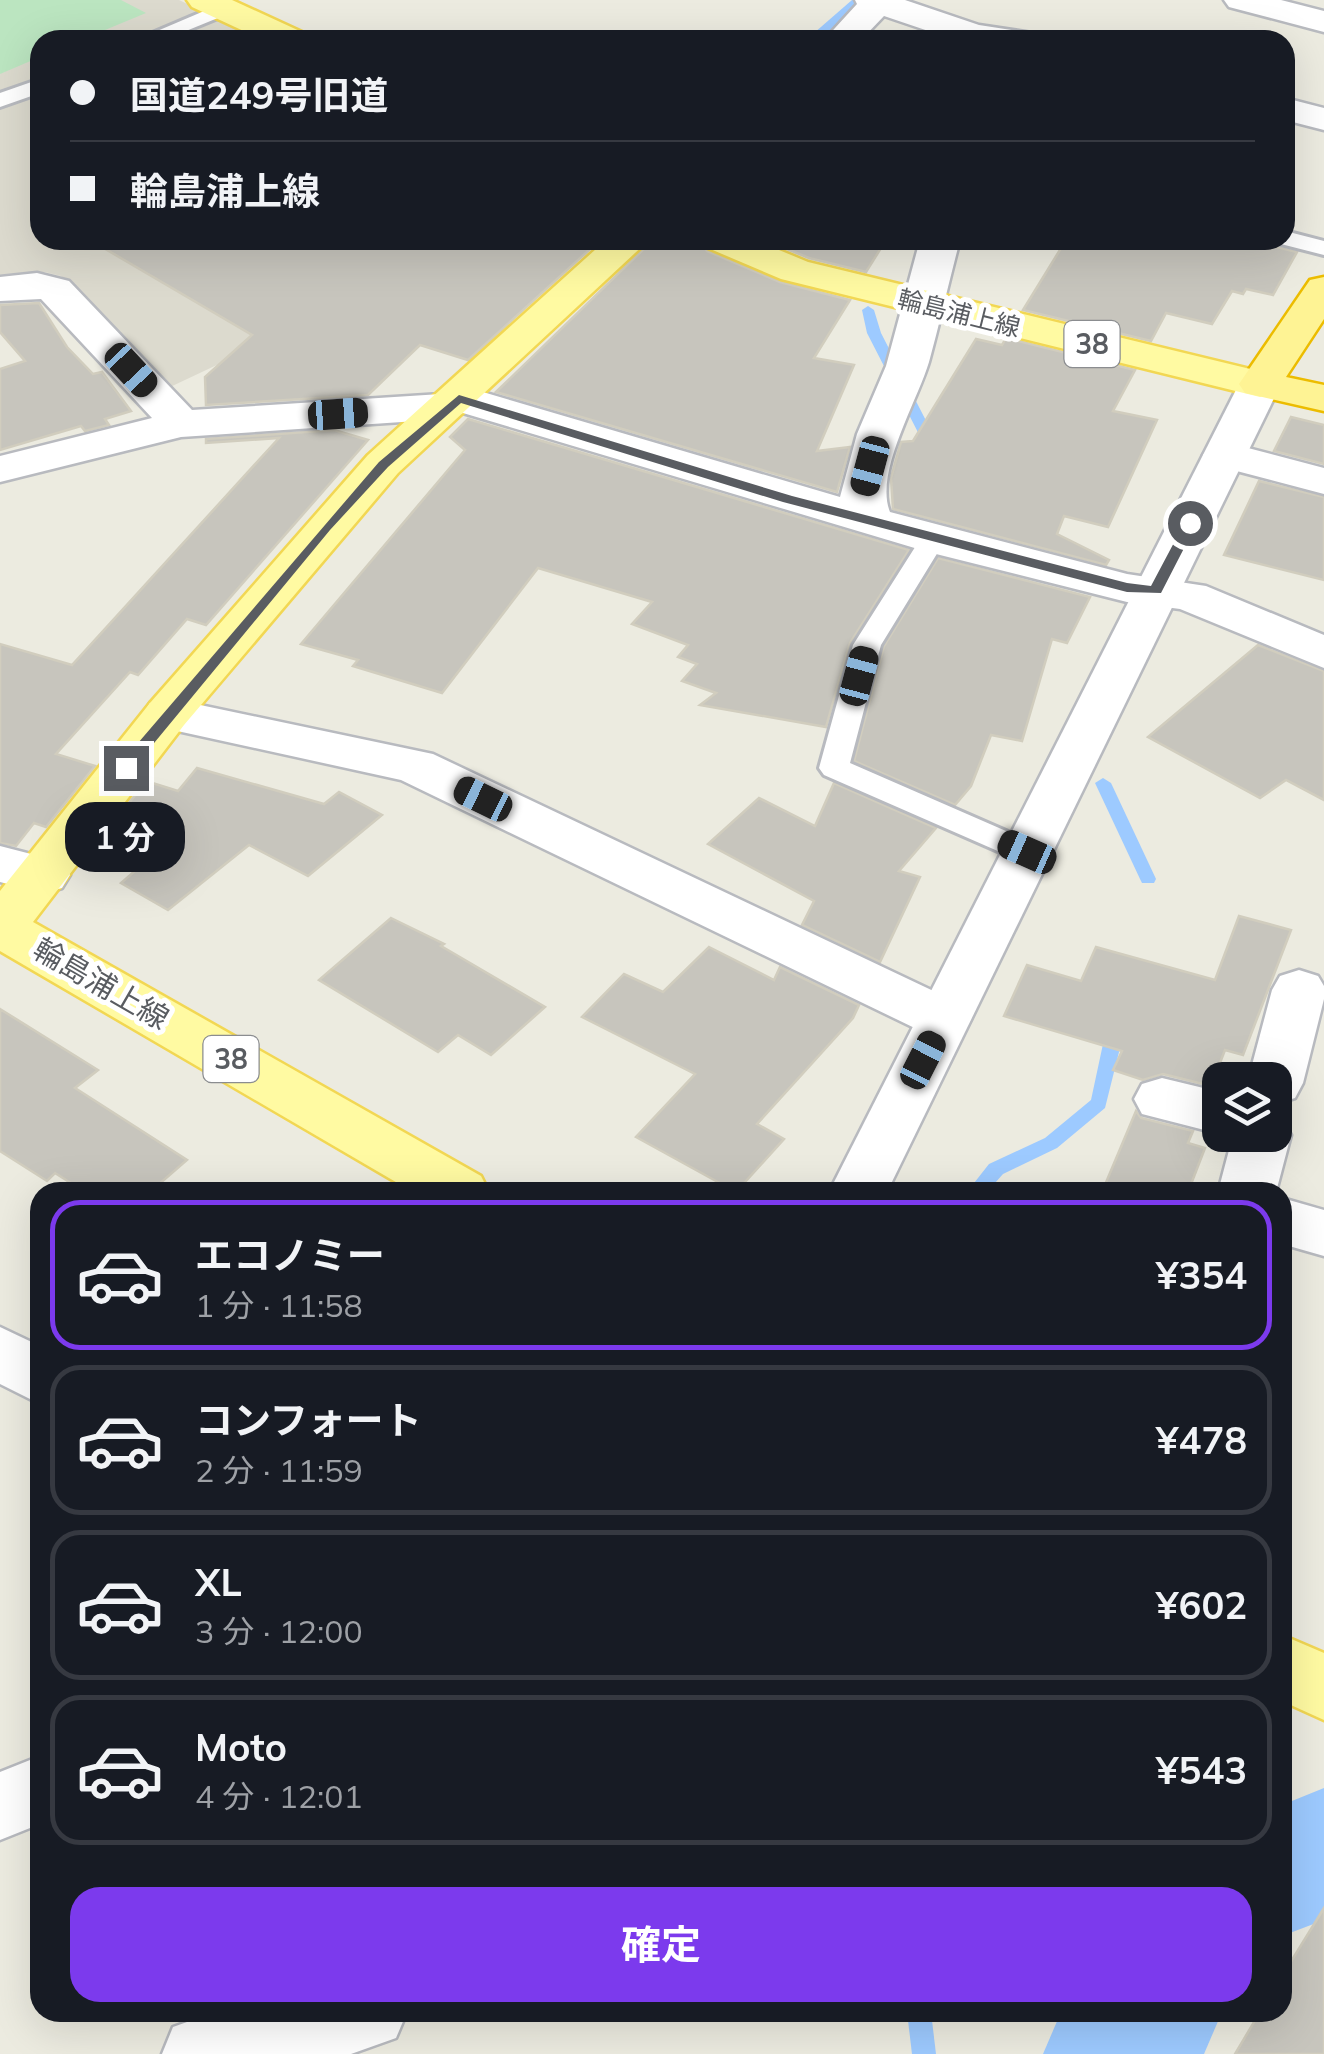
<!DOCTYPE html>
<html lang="ja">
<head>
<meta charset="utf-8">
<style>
  :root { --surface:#171b24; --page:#242831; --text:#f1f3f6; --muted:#9ea1a6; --line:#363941; --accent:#7c3aed }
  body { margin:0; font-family:Mulish,"Noto Sans JP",sans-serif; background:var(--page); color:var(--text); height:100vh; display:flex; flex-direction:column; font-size:38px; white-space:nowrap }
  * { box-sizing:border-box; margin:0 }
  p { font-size:32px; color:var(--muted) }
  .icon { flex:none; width:55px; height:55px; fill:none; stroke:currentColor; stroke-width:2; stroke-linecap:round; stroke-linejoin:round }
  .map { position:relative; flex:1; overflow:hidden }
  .drawer { position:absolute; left:30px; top:1182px; width:1262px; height:840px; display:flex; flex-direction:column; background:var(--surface); border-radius:30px; box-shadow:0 10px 40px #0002 }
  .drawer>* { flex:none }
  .top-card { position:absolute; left:30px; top:30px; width:1265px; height:220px; border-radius:30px; box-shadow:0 10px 40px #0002; display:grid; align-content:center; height:220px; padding:0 40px; background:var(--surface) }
  .controls { position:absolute; left:1202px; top:1062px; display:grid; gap:20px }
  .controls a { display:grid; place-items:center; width:90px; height:90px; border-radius:20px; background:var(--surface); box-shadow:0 10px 40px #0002; font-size:50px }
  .end { position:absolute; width:45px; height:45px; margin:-22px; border:12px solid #595c61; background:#fff; box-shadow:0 0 0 5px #fff }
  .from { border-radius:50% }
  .bubble { position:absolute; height:70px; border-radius:30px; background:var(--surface); box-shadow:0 10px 40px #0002; font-size:32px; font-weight:700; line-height:70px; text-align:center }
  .car { position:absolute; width:30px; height:60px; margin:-30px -15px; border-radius:12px; box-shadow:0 0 8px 2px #0007; background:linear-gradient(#222 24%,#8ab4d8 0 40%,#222 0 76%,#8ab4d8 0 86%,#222 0) }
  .top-card b { display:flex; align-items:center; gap:35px; height:95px; font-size:38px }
  .top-card b+b { border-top:2px solid var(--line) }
  .top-card i { width:25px; height:25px; background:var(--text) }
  ul { padding:18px 0 0; list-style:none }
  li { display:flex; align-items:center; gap:30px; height:150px; margin:0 20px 15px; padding:0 20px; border:5px solid var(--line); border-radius:30px }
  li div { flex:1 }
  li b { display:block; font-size:38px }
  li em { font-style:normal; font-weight:700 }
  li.active { border-color:var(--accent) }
  li>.icon { width:90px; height:90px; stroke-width:1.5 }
  .action { display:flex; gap:20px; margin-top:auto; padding:20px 40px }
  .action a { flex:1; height:115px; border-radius:30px; background:var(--accent); color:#fff; font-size:40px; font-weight:700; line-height:115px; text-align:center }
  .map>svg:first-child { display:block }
</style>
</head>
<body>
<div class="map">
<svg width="1324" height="2054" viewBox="0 0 1324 2054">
  <rect width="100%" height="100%" fill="#ecebe0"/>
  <polygon fill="#dcdace" points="0,0 179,0 263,40 40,40 40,240 481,240 168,388 61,276 45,272 0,283"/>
  <polygon fill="#bbe5c0" points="0,0 121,0 146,13 81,40 40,40 40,57 0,74"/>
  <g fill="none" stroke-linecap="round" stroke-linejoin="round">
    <g fill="#9dcaff" fill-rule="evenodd">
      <polygon points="852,0 864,0 819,40 806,40"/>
      <polygon points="868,306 874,310 881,333 939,446 937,449 932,450 925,446 867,333 862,310"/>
      <polygon points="1103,778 1111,783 1156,879 1154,883 1142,883 1140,879 1095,783"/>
      <polygon points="1112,1038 1121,1044 1105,1108 1057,1148 1003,1174 987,1192 967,1192 989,1164 1045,1138 1091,1100 1103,1044"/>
      <polygon points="907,2012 931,2012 936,2054 912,2054"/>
    </g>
    <g fill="#9dcaff" fill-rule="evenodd">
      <polygon points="1324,1788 1324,1920 1282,1936 1282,1805"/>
      <polygon points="1061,2012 1222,2012 1204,2054 1043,2054"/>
    </g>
  </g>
  <g fill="#c7c5bd" stroke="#d1cdbe" stroke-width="2.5">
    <polygon points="90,240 600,240 468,360 420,345 368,395 206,405 205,377 252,335"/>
    <polygon points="653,240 698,240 707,251 780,282 850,300 814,358 854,365 817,451 850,447 837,492 496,392"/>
    <polygon points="765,240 886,240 866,272 809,258"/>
    <polygon points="1066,240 1271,240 1276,247 1297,252 1273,295 1246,289 1243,294 1232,291 1212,324 1166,313 1151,341 1023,310"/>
    <polygon points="39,303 67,347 93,374 102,372 131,411 105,419 109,425 85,431 81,426 0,450 0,369 25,361 0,332 0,305"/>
    <polygon points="1006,338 1135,370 1113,411 1157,420 1108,527 1064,516 1057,534 1109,560 1106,565 893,509 891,478 901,442 913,441 976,339 1002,345"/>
    <polygon points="1291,417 1324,425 1324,464 1274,451"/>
    <polygon points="468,419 909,550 850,643 826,727 700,705 716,693 682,681 697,664 678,657 688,645 632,624 652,602 538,568 442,693 353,666 358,660 301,644 465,450 450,437"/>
    <polygon points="334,430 368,440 206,625 187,619 138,675 130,672 56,754 95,766 46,827 34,823 16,846 0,843 0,644 72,665 279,438 206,443 206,439"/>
    <polygon points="1259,481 1324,497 1324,580 1224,555"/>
    <polygon points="938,558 1090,597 1067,643 1052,639 1022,741 991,735 971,786 955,805 854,761 884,646"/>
    <polygon points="1258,645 1324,671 1324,800 1286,780 1260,798 1148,737"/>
    <polygon points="197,768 324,804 339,792 382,815 308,876 249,845 168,910 121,883 151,857 99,842 146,781 178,791"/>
    <polygon points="834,783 936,828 899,871 920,877 880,962 802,925 814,901 708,844 759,798 815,826"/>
    <polygon points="1239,916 1291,930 1243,1055 1225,1050 1211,1086 1163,1074 1143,1080 1113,1070 1122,1051 1004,1016 1027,965 1081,981 1096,947 1215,980"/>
    <polygon points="391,918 444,944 441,946 545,1007 491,1055 458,1035 438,1052 319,980"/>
    <polygon points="709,947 774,980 780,967 859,1005 853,1018 757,1124 784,1139 736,1192 636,1137 695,1074 582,1017 624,974 663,992"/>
    <polygon points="0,1009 98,1070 75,1088 187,1160 150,1192 85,1192 55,1173 47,1181 0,1151"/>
    <polygon points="1136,1111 1141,1118 1193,1131 1188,1143 1205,1148 1188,1192 1102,1192"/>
    <polygon points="1324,1908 1324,2054 1235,2054 1260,2012 1282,2012 1282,1976"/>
  </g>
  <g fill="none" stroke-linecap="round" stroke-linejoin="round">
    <defs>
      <g id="service">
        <polygon points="223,3 233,9 230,13 164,40 136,40"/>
        <polygon points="40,79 40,93 0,107 0,93"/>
        <polygon points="1285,231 1324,241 1324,255 1277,243 1275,240 1285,240"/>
        <polygon points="933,531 946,539 881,645 850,763 1038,845 1042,852 1038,859 1027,862 1016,859 824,775 819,768 853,645 924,533"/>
      </g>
      <g id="minor">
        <polygon points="855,0 905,0 979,25 1032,33 1038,40 955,40 884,16 861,40 824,40 857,4"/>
        <polygon points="1224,0 1281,0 1324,11 1324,32 1229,7"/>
        <polygon points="1285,98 1324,108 1324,130 1285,120"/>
        <path d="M920 240H960C949 281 940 322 929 362 917 402 874 473 890 512L1127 574 1206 586 1324 635V668L1180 609 1127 602 928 552 463 413 446 419 181 437 0 482V456L152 418 41 299 0 301V277L37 273 69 281 192 410 441 394 459 385 840 497 857 434 886 366Z"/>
        <polygon points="1225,442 1324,468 1324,494 1210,464 1203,455 1210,446"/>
        <polygon points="167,698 433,754 963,1005 971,1019 963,1033 944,1039 925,1033 401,780 150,725 143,714 150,703"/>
        <polygon points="0,846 62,862 70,875 62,888 44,893 0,882"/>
        <polygon points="1299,970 1318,976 1324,986 1324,999 1303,1083 1295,1098 1275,1104 1275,1080 1248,1080 1272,990 1280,976"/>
        <polygon points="1162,1078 1220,1092 1220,1134 1142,1114 1134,1099 1142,1084"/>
        <polygon points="1275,1117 1282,1120 1291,1135 1276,1192 1218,1192 1233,1135 1275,1135"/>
        <polygon points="1282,1198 1324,1210 1324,1256 1282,1244"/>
        <polygon points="0,1327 40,1346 40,1404 0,1384"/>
        <polygon points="40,1756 40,1824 0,1840 0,1772"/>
        <polygon points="215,2012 407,2012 396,2038 351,2054 162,2054 173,2027"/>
      </g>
      <polygon id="tertiary" points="1260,371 1275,375 1281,384 887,1192 829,1192 1239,384 1245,375"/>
      <g id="primary">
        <polygon points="187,0 232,0 304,33 310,40 263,40 192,7"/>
        <polygon points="606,240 649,240 398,473 184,725 33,922 481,1176 489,1192 413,1192 0,951 0,891 150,703 368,455"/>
        <polygon points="702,240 755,240 808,262 1275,375 1281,384 1275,393 1260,397 781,279 708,248"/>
        <polygon points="1282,1635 1324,1653 1324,1720 1282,1701"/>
      </g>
      <polygon id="trunk" points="1324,277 1324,319 1286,377 1324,385 1324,411 1245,393 1239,384 1310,280"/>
    </defs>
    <use href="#service" stroke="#b8babf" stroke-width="6"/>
    <use href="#minor" stroke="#b8babf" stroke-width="5"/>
    <use href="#tertiary" stroke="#b8babf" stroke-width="5"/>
    <use href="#primary" stroke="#f2d753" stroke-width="5"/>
    <use href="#trunk" stroke="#ecbc00" stroke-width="5"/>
    <use href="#service" fill="#fff" fill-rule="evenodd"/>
    <use href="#minor" fill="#fff" fill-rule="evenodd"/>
    <use href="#tertiary" fill="#fff" fill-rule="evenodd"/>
    <use href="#primary" fill="#fffaa2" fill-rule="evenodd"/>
    <use href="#trunk" fill="#fef394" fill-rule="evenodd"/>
  </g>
  <polygon fill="#595c61" points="459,395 792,496 1127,583 1151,586 1186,520 1197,523 1161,593 1127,592 783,502 461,403 388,467 330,530 131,771 120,771 120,764 379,462"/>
  <g text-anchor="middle" stroke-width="10" stroke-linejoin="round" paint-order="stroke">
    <g font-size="25" fill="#595c61" stroke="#fff">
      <text transform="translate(959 313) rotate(14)" y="9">輪島浦上線</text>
    </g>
    <g fill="#fff" stroke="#8b8d90" stroke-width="2.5">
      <rect x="1064.5" y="321" width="55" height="46" rx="8"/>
      <rect x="203.5" y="1036" width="55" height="46" rx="8"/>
    </g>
    <g font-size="28" font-weight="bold" fill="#595c61">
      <text x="1092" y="354">38</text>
      <text x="231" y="1069">38</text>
    </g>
    <g font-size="30" fill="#595c61" stroke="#fff">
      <text transform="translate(101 984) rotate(30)" y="10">輪島浦上線</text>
    </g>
  </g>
</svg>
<div class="controls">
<a><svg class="icon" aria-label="layers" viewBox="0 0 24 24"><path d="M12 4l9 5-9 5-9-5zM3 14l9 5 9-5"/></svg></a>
</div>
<i class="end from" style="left:1190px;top:523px"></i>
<i class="end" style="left:126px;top:768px"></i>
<div class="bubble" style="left:65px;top:802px;width:120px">1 分</div>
<i class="car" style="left:131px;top:370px;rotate:137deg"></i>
<i class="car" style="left:338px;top:414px;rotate:86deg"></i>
<i class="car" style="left:870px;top:466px;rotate:195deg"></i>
<i class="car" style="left:859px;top:676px;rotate:15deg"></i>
<i class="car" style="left:483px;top:799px;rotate:296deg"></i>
<i class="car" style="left:1027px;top:852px;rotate:294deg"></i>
<i class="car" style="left:923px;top:1060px;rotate:27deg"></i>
<div class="top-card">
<b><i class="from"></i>国道249号旧道</b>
<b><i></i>輪島浦上線</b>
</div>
<section class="drawer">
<ul>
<li class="active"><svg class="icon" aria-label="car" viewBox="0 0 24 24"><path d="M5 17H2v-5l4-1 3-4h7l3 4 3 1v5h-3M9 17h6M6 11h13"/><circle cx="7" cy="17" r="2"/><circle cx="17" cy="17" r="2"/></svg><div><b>エコノミー</b><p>1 分 · 11:58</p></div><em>¥354</em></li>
<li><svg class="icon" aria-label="car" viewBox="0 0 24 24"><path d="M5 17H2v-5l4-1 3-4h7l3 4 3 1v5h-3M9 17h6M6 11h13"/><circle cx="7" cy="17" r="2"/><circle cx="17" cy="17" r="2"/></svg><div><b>コンフォート</b><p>2 分 · 11:59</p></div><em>¥478</em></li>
<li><svg class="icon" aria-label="car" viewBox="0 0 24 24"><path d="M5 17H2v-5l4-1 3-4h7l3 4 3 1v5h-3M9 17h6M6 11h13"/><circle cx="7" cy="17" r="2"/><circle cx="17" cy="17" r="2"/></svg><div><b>XL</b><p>3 分 · 12:00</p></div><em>¥602</em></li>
<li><svg class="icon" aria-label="car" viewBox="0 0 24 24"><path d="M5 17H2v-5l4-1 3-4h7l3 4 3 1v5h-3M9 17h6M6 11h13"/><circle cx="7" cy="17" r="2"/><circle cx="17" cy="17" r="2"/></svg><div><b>Moto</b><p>4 分 · 12:01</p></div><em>¥543</em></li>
</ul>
<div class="action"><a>確定</a></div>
</section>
</div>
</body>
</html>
